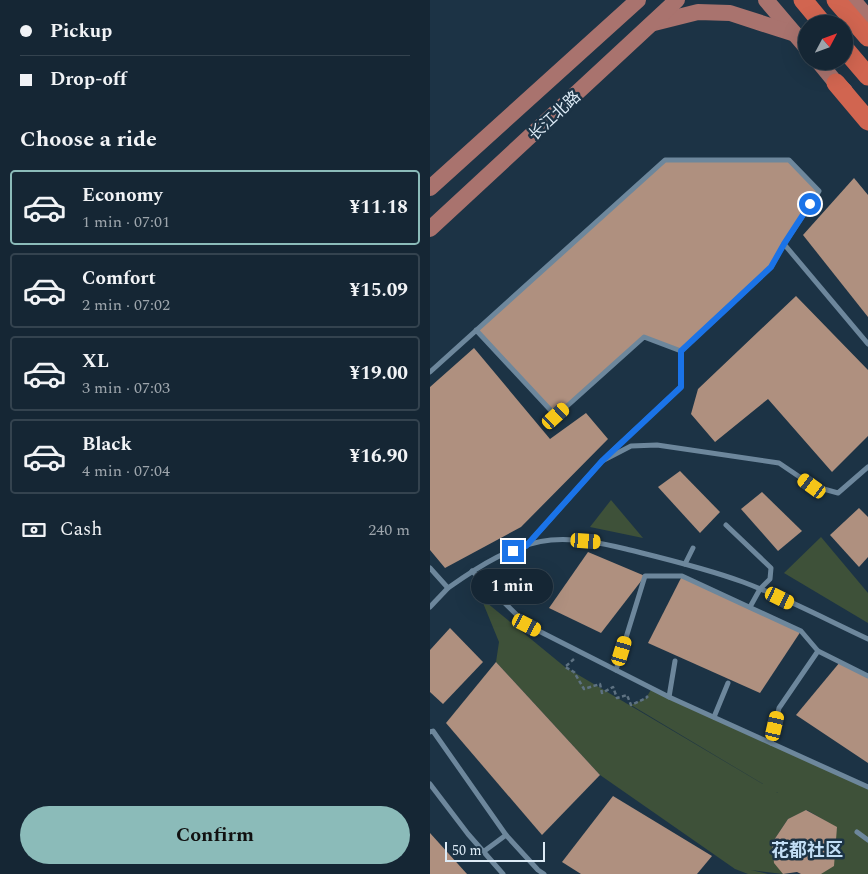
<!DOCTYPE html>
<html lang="en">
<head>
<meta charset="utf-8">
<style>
  :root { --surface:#152634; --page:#1e2e3c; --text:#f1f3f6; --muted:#9da5ac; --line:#34434f; --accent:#8bbbb9 }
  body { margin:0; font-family:Spectral,"Noto Sans SC",serif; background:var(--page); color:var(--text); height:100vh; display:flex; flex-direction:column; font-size:19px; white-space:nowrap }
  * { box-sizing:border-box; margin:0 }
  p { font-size:16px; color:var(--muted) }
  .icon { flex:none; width:28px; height:28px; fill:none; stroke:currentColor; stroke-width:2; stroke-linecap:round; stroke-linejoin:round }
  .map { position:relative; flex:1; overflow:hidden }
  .drawer { display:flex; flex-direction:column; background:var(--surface); width:430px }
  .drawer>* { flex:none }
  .top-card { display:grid; align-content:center; height:110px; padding:0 20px; background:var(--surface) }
  .needle { width:32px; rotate:49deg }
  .fabs { position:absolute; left:368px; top:15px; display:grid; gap:10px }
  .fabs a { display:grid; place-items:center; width:55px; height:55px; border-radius:50%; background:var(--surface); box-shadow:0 5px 20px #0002,0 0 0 1px var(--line); font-size:25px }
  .scale { position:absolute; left:15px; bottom:12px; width:100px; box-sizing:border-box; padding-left:5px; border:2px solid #ddebf6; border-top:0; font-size:14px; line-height:18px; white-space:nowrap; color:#ddebf6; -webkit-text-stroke:4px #1c3345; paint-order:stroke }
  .end { position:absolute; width:22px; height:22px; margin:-11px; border:6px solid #1a73e8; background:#fff; box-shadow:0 0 0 2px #fff }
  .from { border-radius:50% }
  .bubble { position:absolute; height:35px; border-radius:18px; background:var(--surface); box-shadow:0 5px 20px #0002,0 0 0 1px var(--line); font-size:16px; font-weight:700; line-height:35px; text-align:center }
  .car { position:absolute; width:15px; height:30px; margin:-15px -8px; border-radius:6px; box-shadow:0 0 4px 1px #0007; background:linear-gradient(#f5c518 24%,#345 0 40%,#f5c518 0 76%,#345 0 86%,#f5c518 0) }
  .top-card b { display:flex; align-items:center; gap:18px; height:48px; font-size:19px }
  .top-card b+b { border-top:1px solid var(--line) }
  .top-card i { width:12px; height:12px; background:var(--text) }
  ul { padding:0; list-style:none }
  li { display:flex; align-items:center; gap:15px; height:75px; margin:0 10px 8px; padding:0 10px; border:2px solid var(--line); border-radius:5px }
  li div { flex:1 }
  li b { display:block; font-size:19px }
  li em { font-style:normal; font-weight:700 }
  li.selected { border-color:var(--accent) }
  li>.icon { width:45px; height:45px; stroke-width:1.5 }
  h2 { padding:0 20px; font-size:22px; line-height:60px }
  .pay { display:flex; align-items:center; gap:12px; height:55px; padding:0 20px; font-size:19px }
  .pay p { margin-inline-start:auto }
  .button { display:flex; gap:10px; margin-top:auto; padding:10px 20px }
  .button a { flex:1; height:58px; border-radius:30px; background:var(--accent); color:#111; font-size:20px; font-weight:700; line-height:58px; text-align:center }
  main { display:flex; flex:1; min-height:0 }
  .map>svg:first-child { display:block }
</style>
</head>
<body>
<main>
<section class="drawer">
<div class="top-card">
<b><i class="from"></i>Pickup</b>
<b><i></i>Drop-off</b>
</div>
<h2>Choose a ride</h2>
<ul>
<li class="selected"><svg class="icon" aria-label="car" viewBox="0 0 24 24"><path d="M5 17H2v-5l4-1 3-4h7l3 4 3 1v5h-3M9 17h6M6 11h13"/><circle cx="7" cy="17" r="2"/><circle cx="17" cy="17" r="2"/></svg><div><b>Economy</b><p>1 min · 07:01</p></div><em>¥11.18</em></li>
<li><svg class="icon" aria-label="car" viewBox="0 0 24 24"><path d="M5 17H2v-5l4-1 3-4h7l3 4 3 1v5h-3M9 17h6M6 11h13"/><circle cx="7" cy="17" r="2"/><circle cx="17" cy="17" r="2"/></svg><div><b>Comfort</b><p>2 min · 07:02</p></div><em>¥15.09</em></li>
<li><svg class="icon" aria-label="car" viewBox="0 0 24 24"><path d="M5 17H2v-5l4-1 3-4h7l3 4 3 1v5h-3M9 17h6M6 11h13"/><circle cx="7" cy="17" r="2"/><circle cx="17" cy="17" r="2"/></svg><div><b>XL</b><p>3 min · 07:03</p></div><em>¥19.00</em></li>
<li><svg class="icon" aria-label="car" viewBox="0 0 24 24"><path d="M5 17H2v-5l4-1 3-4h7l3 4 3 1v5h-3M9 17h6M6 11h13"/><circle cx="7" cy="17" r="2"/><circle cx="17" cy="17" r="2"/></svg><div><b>Black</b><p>4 min · 07:04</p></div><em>¥16.90</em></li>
</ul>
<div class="pay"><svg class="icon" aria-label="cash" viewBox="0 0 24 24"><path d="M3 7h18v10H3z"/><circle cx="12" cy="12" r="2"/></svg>Cash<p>240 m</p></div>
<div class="button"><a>Confirm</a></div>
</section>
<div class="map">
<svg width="438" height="874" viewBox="0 0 438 874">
  <rect width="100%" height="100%" fill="#1c3345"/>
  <g fill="#3e5139">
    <polygon points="181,500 213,538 160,527"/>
    <polygon points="391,537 438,593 438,623 354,573"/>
    <polygon points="51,598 135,667 348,793 201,705 216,698 222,688 438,787 438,874 385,874 407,828 377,810 358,819 342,843 353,874 321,870 338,874 318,874 305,869 170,775 66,662 69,642"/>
  </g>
  <g fill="#af907f">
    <polygon points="235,160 359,160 389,191 341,267 251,351 214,337 126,416 46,330"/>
    <polygon points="424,178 438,195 438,317 373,235"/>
    <polygon points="366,296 438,370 438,436 402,472 338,399 285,442 261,414 268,389"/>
    <polygon points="44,348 120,439 156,413 178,439 91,527 15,568 0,550 0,387"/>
    <polygon points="250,471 290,512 270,533 228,487"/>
    <polygon points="332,492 372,531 348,551 311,509"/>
    <polygon points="429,508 438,517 438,557 429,567 400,535"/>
    <polygon points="158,552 215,576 171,633 119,608"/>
    <polygon points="252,576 371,631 330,693 218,643"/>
    <polygon points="20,628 53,662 13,704 0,692 0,650"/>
    <polygon points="66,662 170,775 112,835 16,723"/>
    <polygon points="410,662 438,678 438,763 366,715"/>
    <polygon points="183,796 282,856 267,874 151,874 132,862"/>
    <polygon points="376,810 407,827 404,866 391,874 371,874 367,872 353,874 344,863 342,843 358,819"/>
    <polygon points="0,833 37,874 0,874"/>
  </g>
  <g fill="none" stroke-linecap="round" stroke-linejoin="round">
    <polyline stroke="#5e7282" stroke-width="2.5" stroke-dasharray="4 2.5" stroke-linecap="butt" points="144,659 135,667 144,672 154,689 170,684 172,693 183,687 187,698 197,695 201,705 216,698 218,696"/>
    <g stroke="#6d879c" stroke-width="5">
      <polyline points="354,244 438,344"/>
      <polyline points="0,372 235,160 359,160 389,191 354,244 341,267 251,351 214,337 126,416 46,330"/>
      <polyline points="177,456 251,387 251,351"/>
      <polyline points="296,525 341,568 340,579 330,589 320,607"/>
      <polyline points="97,545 172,461 201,446 227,445 349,463 383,486 408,493 438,467"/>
      <polyline points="255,564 263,548"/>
      <path d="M0 568 18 588C49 566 83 544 121 540 147 538 171 543 196 549 236 559 275 568 313 582 356 598 397 620 438 639"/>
      <polyline points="42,571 97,625 239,697 438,787"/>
      <polyline points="0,607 18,588"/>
      <polyline points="186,670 215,576 252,576 371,631 388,651"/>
      <polyline points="239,697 245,661"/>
      <polyline points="284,717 298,683"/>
      <polyline points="0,732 3,731 76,835 53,852"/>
      <polyline points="341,743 349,708 388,651 438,676"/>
      <polyline points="0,784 38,834 73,874"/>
      <polyline points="427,832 438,840"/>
      <polyline points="76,835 108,870 114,874"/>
    </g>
    <g stroke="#a9736e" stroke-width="16">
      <polyline points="336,0 376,47"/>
      <polyline points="423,0 438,18"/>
      <polyline points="224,23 268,12 300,13 365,34"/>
      <polyline points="388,61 406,83 415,91"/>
      <polyline points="0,188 208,0"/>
      <polyline points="0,229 247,0"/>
    </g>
    <g stroke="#d16550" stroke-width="19">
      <polyline points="373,0 393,24"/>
      <polyline points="406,0 438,37"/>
      <polyline points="414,48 438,76"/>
      <polyline points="406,83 438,121"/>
    </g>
  </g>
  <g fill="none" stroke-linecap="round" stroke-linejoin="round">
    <polyline stroke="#1a73e8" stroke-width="6" points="83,551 96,546 172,461 251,387 251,351 341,267 354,244 380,204"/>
  </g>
  <g text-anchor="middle" stroke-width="5" stroke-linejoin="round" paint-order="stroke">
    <g font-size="16" fill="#ddebf6" stroke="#1c3345">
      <text transform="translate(124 115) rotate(-43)" y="6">长江北路</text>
    </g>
    <g font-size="18" font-weight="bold" fill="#c2def5" stroke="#1c3345">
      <text x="377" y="856">花都社区</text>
    </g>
  </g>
</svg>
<div class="fabs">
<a><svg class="needle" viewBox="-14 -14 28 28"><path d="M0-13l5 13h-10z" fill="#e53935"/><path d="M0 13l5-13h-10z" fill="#9da5ac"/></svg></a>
</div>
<div class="scale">50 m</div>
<i class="end from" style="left:380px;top:204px"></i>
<i class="end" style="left:83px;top:551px"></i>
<div class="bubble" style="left:41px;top:569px;width:82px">1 min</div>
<i class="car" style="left:126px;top:416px;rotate:48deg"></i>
<i class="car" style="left:382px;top:486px;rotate:306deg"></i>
<i class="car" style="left:156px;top:541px;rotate:94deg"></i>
<i class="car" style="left:350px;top:598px;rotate:116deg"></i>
<i class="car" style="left:97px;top:625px;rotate:117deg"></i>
<i class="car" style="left:192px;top:651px;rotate:17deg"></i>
<i class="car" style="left:345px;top:726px;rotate:13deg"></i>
</div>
</main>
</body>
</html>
